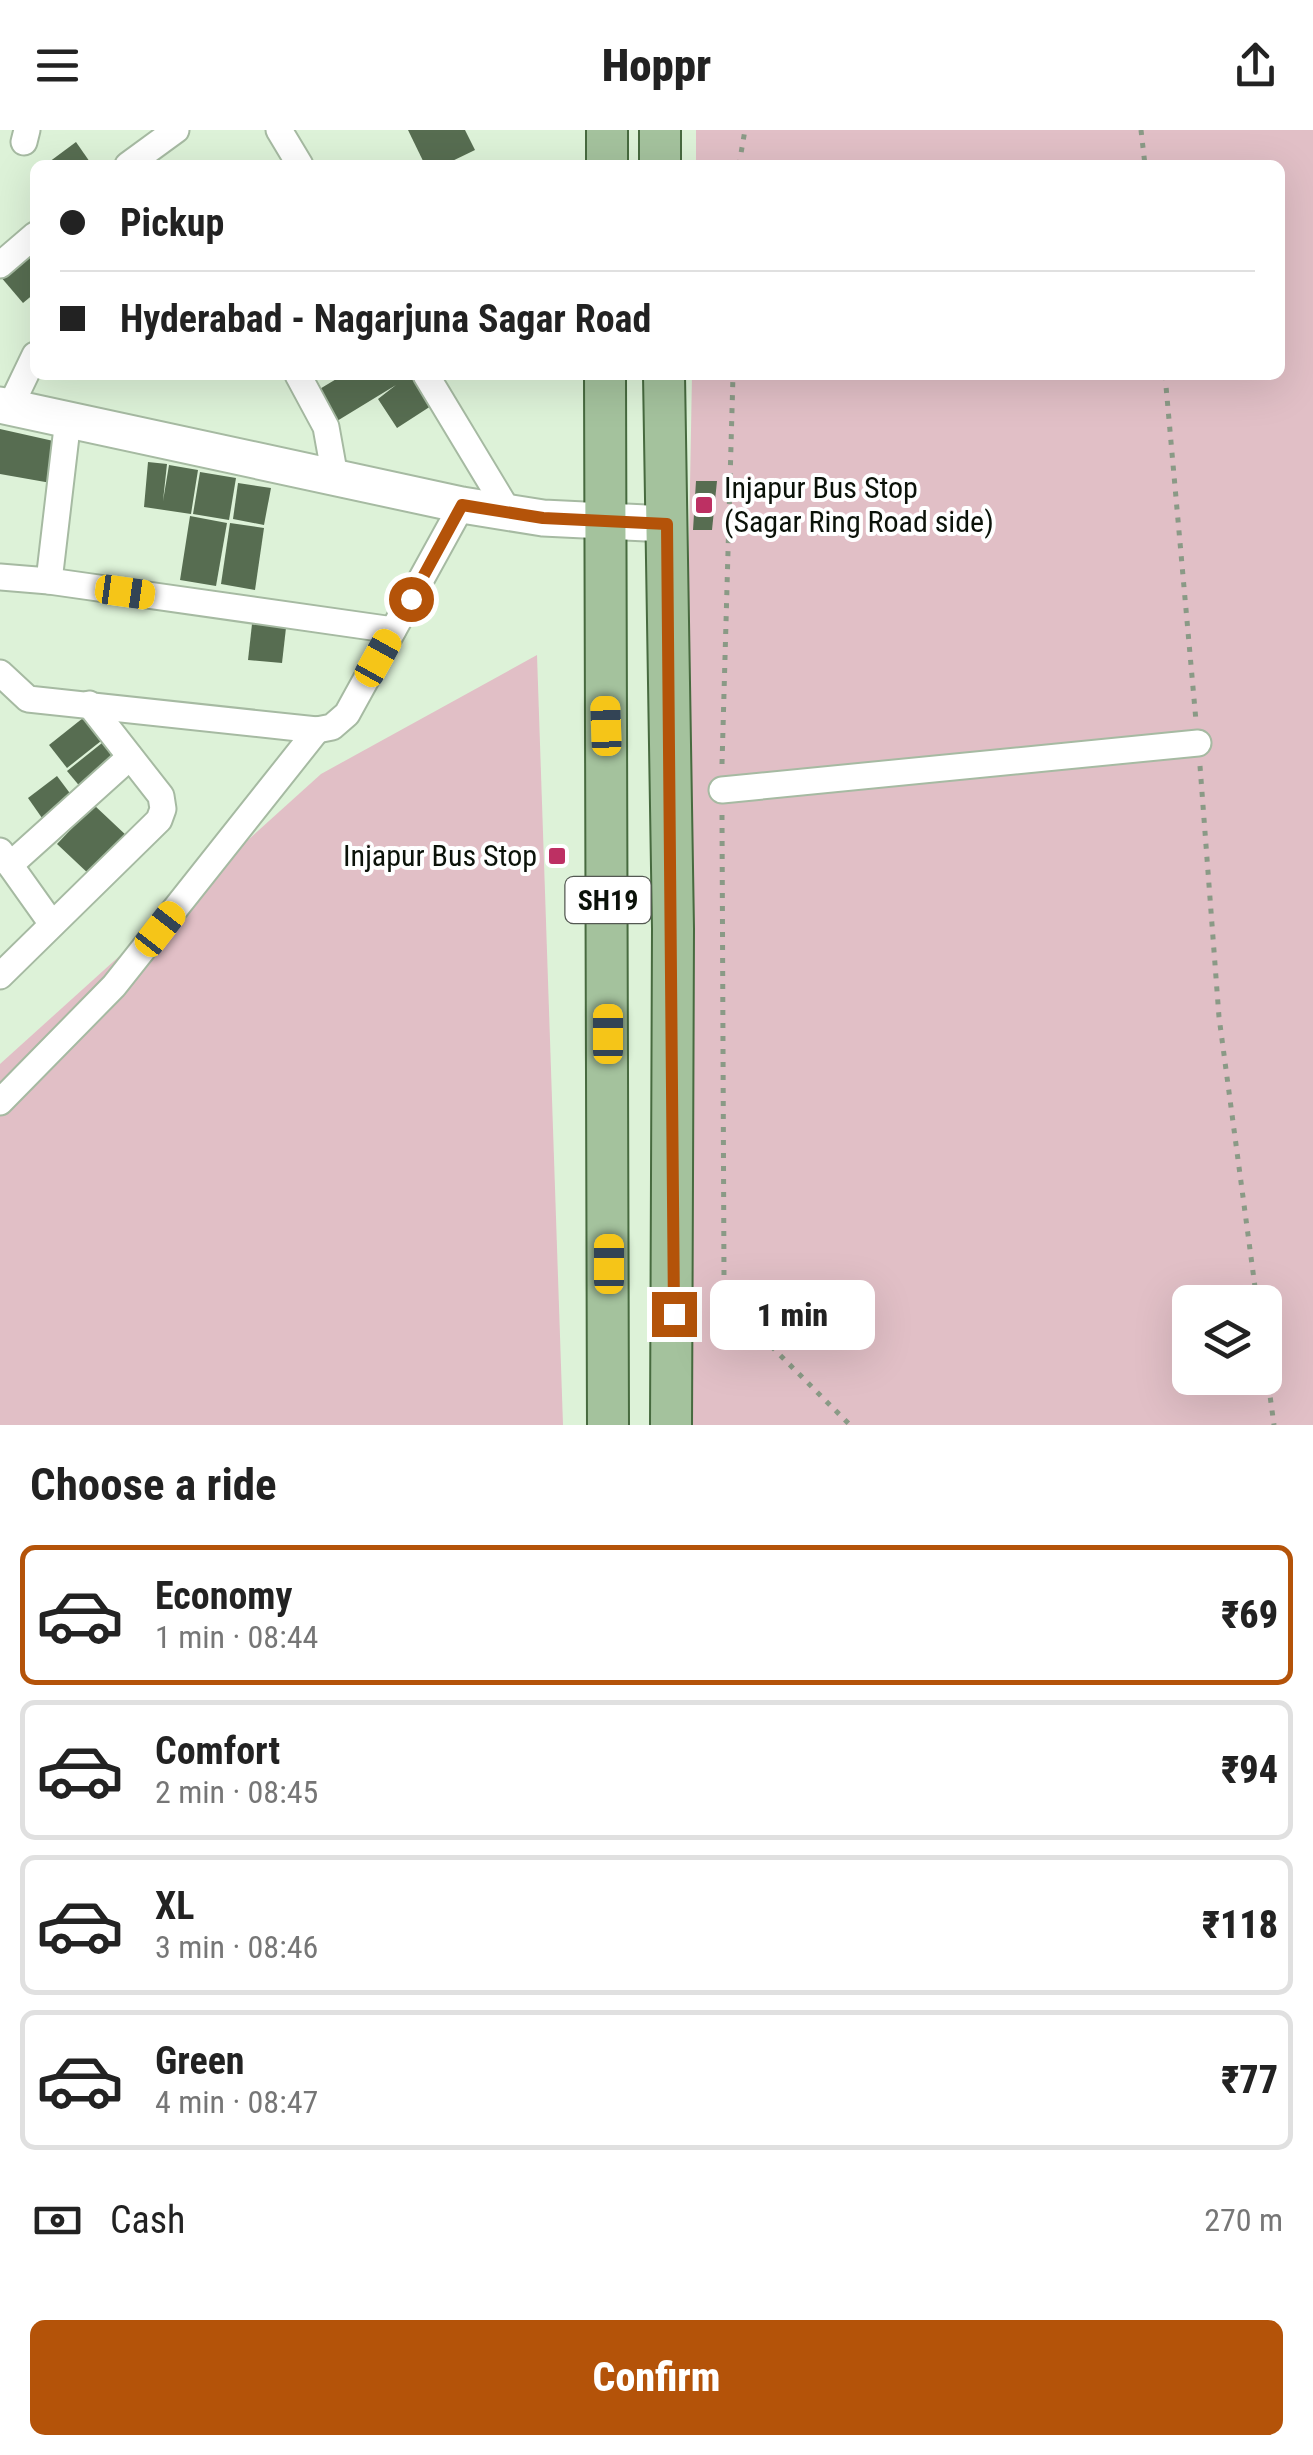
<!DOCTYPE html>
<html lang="en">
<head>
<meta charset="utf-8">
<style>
  :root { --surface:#fff; --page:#f6f6f6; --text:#222; --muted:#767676; --line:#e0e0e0; --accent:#b45309 }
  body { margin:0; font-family:"Roboto Condensed",sans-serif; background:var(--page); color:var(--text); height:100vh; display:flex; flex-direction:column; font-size:38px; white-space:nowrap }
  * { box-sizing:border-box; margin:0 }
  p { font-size:32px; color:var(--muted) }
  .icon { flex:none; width:55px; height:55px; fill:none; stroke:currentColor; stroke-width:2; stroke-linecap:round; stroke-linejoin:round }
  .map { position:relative; height:1295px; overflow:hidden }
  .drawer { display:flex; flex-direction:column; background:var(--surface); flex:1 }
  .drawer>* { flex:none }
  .guide { position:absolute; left:30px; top:30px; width:1255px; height:220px; border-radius:15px; box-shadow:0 10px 40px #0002; display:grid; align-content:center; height:220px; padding:0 30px; background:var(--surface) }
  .buttons { position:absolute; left:1172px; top:1155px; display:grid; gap:20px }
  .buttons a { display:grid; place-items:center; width:110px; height:110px; border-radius:15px; background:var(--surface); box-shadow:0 10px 40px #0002; font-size:50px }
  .end { position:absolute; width:45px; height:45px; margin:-22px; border:12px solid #b45309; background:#fff; box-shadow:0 0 0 5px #fff }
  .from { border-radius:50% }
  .bubble { position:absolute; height:70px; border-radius:15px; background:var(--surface); box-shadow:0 10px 40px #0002; font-size:32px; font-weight:800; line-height:70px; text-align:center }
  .car { position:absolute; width:30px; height:60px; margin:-30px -15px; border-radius:12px; box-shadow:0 0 8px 2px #0007; background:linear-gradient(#f5c518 24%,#345 0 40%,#f5c518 0 76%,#345 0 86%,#f5c518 0) }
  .guide b { display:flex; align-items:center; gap:35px; height:95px; font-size:38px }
  .guide b+b { border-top:2px solid var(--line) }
  .guide i { width:25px; height:25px; background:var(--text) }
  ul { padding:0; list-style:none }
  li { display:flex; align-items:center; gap:30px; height:140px; margin:0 20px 15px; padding:0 10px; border:5px solid var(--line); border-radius:15px }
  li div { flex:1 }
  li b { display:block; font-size:38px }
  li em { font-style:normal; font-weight:800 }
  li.current { border-color:var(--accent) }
  li>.icon { width:90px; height:90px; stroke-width:1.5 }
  h2 { padding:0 30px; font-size:45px; line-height:120px }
  .pay { display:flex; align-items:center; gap:25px; height:110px; padding:0 30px; font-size:38px }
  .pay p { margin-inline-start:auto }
  .primary-button { display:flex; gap:20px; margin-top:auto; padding:20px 30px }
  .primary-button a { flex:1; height:115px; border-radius:15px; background:var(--accent); color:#fff; font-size:40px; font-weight:800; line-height:115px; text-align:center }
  header { display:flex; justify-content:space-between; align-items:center; height:130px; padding:0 30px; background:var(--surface); font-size:45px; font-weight:800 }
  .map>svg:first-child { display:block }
</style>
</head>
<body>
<header><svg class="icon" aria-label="menu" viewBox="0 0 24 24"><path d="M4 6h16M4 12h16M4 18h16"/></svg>Hoppr<svg class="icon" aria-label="share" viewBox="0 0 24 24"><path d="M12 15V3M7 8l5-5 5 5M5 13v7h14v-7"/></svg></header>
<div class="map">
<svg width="1313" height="1295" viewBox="0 0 1313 1295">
  <rect width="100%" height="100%" fill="#ddf2d8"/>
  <g fill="#e1bfc6" fill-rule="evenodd">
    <path d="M696 0H1313V1295H673L692 245H1280V35H696ZM1190 1172H1265V1248H1190Z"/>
    <polygon points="537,525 563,1295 0,1295 0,934 321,644"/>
  </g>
  <g fill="#576d51">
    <polygon points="408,0 465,0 475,20 444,35 425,35"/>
    <polygon points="76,12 92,35 45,35"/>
    <polygon points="26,120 35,130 35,163 23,173 0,146"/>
    <polygon points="343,245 411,245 431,276 397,298 378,269 396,255 337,291 318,260"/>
    <polygon points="0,299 58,312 51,353 0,344"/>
    <polygon points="148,332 167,334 163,371 169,335 198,340 191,384 144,377"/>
    <polygon points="200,342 236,348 229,390 193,384"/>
    <polygon points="696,351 717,351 712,400 693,400"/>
    <polygon points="238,353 271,358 264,395 233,389"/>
    <polygon points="190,386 227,393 216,456 180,450"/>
    <polygon points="230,393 264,398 255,460 221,454"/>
    <polygon points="253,485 287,489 282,533 248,530"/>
    <polygon points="83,588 101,611 67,638 49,615"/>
    <polygon points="102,613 117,631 82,659 67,641"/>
    <polygon points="57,646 72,666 42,688 28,668"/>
    <polygon points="94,675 128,707 91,746 57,714"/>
  </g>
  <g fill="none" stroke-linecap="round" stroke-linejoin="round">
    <defs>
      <g id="street">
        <polyline points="279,0 300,35"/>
        <polyline points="24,12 27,0"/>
        <polyline points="128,35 176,0"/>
        <polyline points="0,135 35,105"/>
        <polyline points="298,245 326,297 335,347"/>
        <polyline points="426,245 508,381"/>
        <polyline points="10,277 35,225"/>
        <polyline points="0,447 49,451 68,289"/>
        <polyline points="49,451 393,500"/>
        <polyline points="0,543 28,569 317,600 332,597 347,584 462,375"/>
        <polyline points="722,660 1198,613"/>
        <polyline points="0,721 52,794"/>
        <polyline points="10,735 130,627"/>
        <polyline points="0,846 159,690 163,679 161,666 89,574"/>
        <polyline points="0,972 114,856 317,600"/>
      </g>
      <polyline id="secondary" points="0,275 462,375 543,388 667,394"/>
      <g id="primary">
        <polyline points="660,0 660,35"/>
        <polyline points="607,35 607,0"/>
        <polyline points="605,245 608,1295"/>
        <polyline points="664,245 673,799 671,1295"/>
      </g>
    </defs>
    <use href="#street" stroke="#a6baa2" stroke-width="29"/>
    <use href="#secondary" stroke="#a6baa2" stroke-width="39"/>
    <use href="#primary" stroke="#476a3f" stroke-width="44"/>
    <g stroke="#8a9a86" stroke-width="5" stroke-dasharray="5 8" stroke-linecap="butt">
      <polyline points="1141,0 1145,35"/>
      <polyline points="739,35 745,0"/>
      <polyline points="1165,245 1196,591"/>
      <polyline points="722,634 733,245"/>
      <polyline points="1200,636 1219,887 1257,1172"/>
      <polyline points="722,685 724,1147 765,1210 850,1295"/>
      <polyline points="1265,1229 1274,1295"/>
    </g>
    <use href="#street" stroke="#fff" stroke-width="25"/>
    <use href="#secondary" stroke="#fff" stroke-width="35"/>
    <use href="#primary" stroke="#a4c29d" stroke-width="40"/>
  </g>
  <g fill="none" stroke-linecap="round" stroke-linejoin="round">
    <polyline stroke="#b45309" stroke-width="12" points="411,469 462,375 543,388 667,394 674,1184"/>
  </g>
  <g fill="#bd3063" stroke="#fff" stroke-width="4">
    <rect x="694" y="365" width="20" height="20" rx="5"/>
    <rect x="547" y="716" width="20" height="20" rx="5"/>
  </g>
  <g text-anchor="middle" stroke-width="8" stroke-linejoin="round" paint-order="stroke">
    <rect fill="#fff" stroke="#545953" stroke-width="2.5" x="565.5" y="747" width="85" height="46" rx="8"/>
    <g font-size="28" font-weight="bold" fill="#0b1209">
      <text x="608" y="780">SH19</text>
    </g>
    <g font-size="30" fill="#0b1209" stroke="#fff" text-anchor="start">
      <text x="724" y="368">Injapur Bus Stop<tspan x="724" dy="34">(Sagar Ring Road side)</tspan></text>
      <text x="537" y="736" text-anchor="end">Injapur Bus Stop</text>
    </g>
  </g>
</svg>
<div class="buttons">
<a><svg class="icon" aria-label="layers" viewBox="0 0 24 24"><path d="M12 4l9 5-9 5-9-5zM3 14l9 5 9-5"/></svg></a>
</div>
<i class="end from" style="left:411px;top:469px"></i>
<i class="end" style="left:674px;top:1184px"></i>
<div class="bubble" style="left:710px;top:1150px;width:165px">1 min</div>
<i class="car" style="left:125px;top:462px;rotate:98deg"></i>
<i class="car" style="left:378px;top:528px;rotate:29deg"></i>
<i class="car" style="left:606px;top:596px;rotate:358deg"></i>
<i class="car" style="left:160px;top:799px;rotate:38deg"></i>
<i class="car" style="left:608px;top:904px;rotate:0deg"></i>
<i class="car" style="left:609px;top:1134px;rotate:0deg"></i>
<div class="guide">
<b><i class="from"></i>Pickup</b>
<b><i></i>Hyderabad - Nagarjuna Sagar Road</b>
</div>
</div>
<section class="drawer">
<h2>Choose a ride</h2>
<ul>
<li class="current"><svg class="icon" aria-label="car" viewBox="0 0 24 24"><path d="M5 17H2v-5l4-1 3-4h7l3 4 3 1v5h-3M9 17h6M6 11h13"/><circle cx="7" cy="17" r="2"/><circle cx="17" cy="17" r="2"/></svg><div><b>Economy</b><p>1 min · 08:44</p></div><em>₹69</em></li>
<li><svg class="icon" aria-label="car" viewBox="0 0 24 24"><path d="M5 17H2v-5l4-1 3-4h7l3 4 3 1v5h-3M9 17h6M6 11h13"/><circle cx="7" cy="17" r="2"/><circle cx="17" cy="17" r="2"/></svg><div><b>Comfort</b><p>2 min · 08:45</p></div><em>₹94</em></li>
<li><svg class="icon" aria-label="car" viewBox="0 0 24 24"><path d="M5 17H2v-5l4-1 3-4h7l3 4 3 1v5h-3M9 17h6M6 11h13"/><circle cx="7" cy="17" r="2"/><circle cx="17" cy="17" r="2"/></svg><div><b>XL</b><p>3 min · 08:46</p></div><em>₹118</em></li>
<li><svg class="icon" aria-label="car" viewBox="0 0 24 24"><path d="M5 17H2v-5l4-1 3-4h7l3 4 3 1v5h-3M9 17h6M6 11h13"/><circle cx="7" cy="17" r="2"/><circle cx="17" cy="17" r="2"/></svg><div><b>Green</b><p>4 min · 08:47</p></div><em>₹77</em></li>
</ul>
<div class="pay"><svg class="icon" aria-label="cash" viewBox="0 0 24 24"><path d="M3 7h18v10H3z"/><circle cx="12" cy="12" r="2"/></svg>Cash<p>270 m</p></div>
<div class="primary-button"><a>Confirm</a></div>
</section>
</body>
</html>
